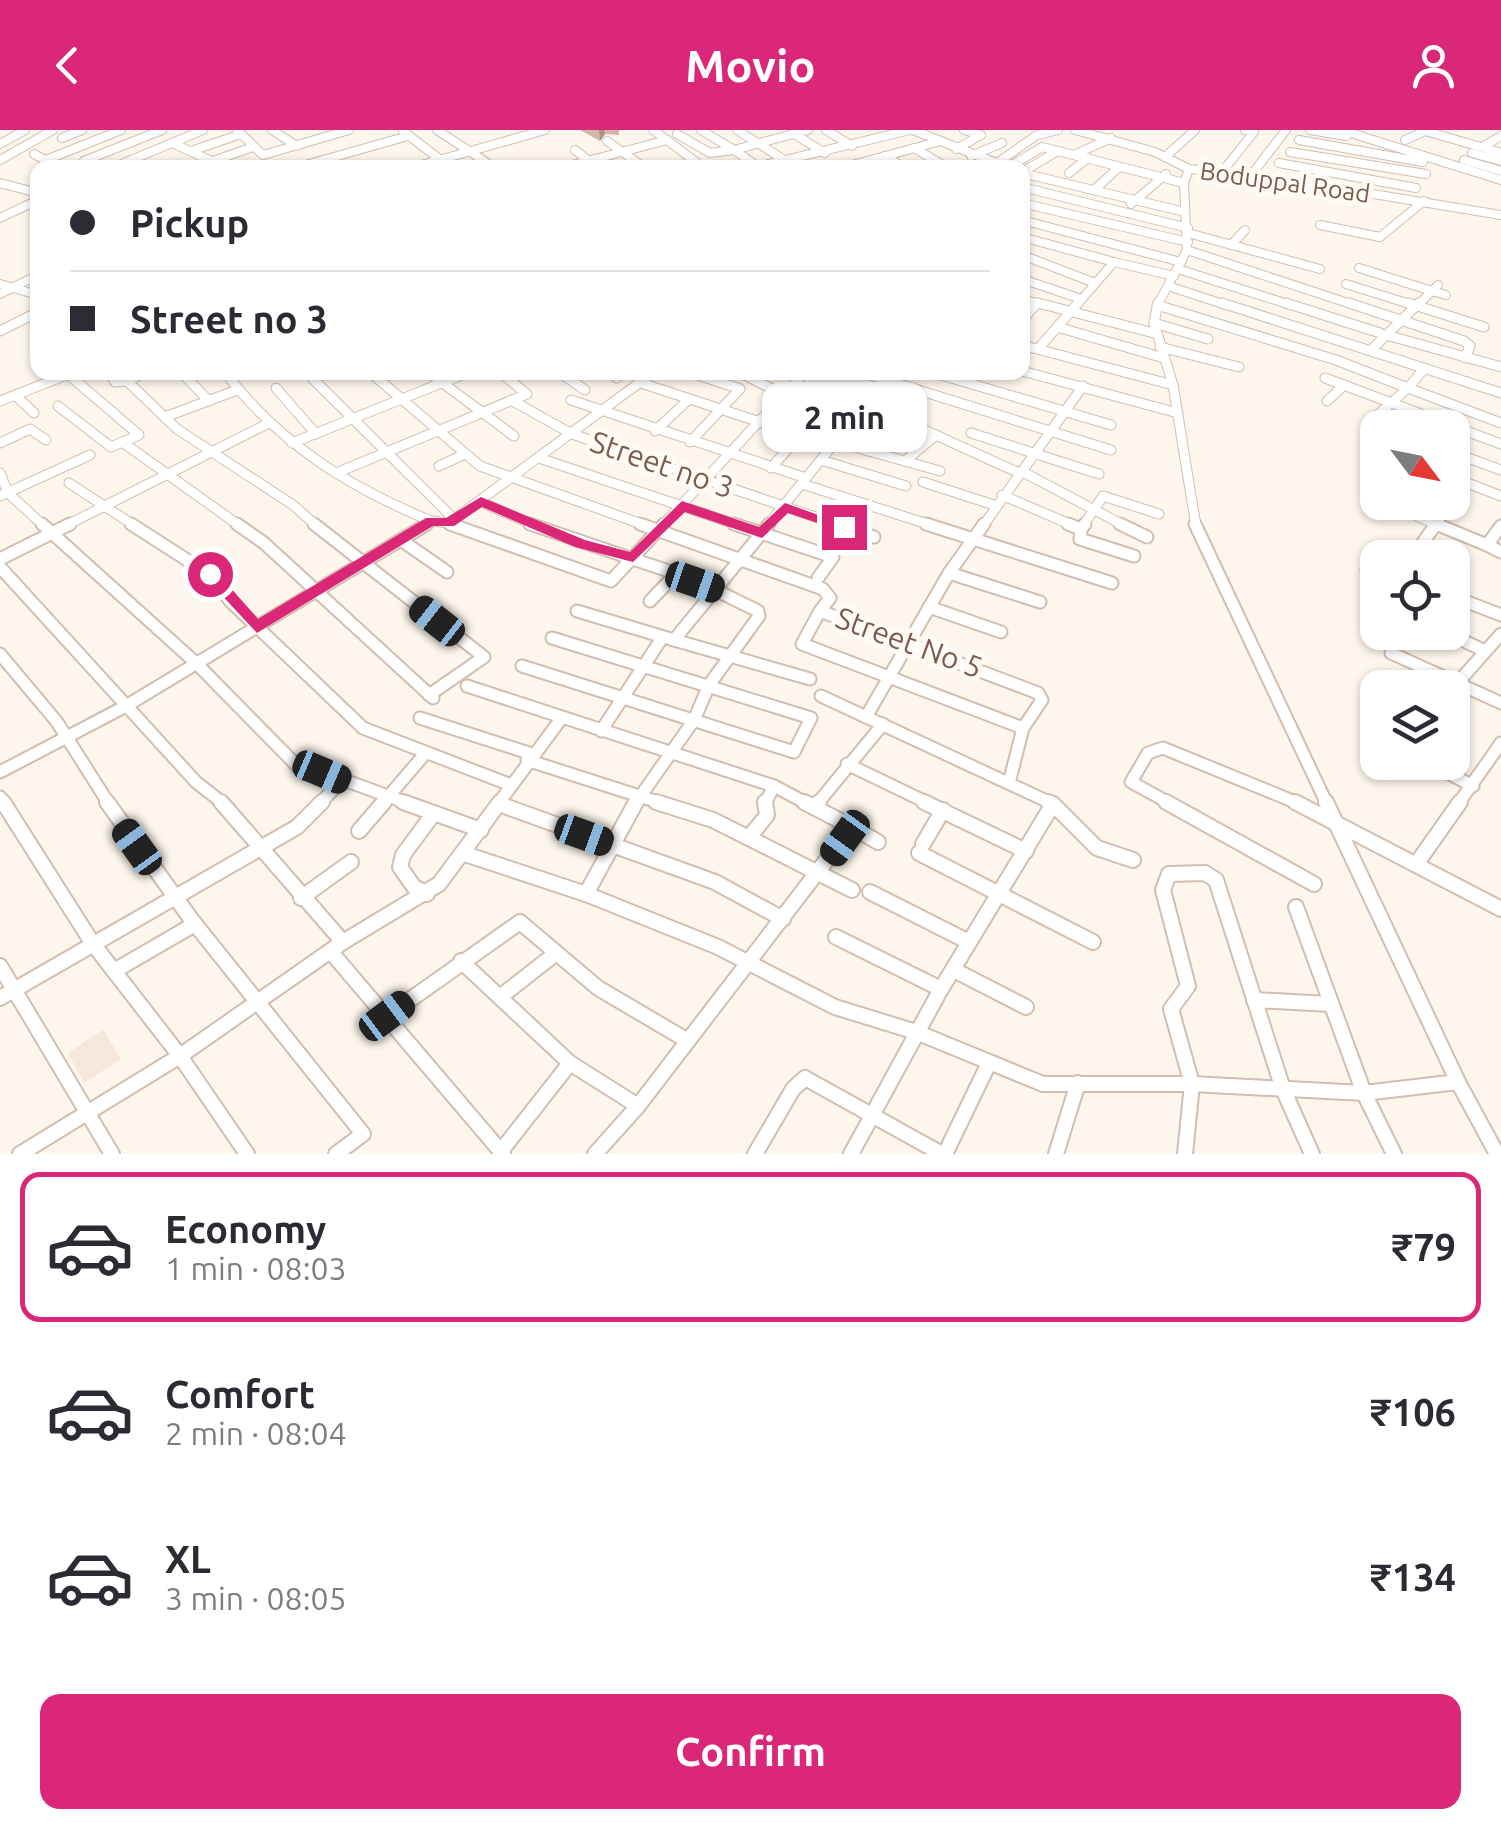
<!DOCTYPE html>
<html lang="en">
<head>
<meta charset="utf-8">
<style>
  :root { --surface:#fff; --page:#f2f2f3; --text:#2b2b33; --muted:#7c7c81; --line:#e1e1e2; --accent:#db2777 }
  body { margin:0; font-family:Ubuntu,sans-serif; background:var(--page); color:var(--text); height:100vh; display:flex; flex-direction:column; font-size:38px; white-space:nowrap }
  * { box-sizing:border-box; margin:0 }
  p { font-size:32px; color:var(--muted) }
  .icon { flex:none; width:55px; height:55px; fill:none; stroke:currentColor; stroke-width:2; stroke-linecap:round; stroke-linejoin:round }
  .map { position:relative; height:1024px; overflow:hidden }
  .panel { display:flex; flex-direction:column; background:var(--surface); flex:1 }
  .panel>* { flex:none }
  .guide { position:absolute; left:30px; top:30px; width:1000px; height:220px; border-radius:20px; box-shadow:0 2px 8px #0004; display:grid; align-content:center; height:220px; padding:0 40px; background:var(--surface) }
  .needle { width:65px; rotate:122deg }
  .tools { position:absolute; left:1360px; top:280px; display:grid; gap:20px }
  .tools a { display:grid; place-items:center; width:110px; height:110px; border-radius:20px; background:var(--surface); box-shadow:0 2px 8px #0004; font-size:50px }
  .end { position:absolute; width:45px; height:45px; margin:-22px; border:12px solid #db2777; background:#fff; box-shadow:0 0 0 5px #fff }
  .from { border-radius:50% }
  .bubble { position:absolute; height:70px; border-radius:20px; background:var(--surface); box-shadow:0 2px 8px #0004; font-size:32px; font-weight:700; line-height:70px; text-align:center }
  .car { position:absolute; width:30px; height:60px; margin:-30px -15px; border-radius:12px; box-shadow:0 0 8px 2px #0007; background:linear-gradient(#222 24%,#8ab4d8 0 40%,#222 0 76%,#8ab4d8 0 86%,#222 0) }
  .guide b { display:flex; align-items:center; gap:35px; height:95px; font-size:38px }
  .guide b+b { border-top:2px solid var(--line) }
  .guide i { width:25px; height:25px; background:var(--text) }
  ul { padding:18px 0 0; list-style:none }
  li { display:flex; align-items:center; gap:30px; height:150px; margin:0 20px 15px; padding:0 20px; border:5px solid transparent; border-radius:20px }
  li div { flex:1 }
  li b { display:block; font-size:38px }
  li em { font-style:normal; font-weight:700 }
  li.current { border-color:var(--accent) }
  li>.icon { width:90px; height:90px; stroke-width:1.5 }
  .cta { display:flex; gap:20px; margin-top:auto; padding:20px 40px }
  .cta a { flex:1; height:115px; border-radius:20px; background:var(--accent); color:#fff; font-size:40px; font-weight:700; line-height:115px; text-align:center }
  header { display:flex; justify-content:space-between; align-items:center; height:130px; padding:0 40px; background:var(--accent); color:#fff; font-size:45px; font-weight:700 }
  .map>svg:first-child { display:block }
</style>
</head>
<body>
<header><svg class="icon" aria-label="back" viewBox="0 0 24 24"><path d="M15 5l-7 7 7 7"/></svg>Movio<svg class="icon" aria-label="person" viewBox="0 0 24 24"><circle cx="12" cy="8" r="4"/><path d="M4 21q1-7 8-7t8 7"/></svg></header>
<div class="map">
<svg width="1501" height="1024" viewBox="0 0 1501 1024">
  <rect width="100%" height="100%" fill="#fdf6ec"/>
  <polygon fill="#f5e8da" points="103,900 121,929 84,953 68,923"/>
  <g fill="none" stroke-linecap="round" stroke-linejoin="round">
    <defs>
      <g id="minor-far3">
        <polyline points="237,0 263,25 349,0"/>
        <polyline points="272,0 297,16"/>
        <polyline points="437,0 495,38"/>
        <polyline points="701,0 734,20 808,0"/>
        <polyline points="737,0 797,38"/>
        <polyline points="826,0 852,16"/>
        <polyline points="913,0 1009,38"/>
        <polyline points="1075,0 1155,22 1189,39 1252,44 1501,85"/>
        <polyline points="1310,0 1346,6"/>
        <polyline points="1341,0 1501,50"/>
        <polyline points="1422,0 1501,23"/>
        <polyline points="403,1 451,38"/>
        <polyline points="677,4 710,23 734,20 757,36"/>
        <polyline points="794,4 825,23"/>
        <polyline points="62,8 82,0"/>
        <polyline points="667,10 704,38"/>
        <polyline points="1299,10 1423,32"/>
        <polyline points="1405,10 1425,1"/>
        <polyline points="607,11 645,38"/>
        <polyline points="172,13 227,38"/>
        <polyline points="0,14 25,0"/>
        <polyline points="1484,16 1501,6"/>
        <polyline points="914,18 948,38"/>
        <polyline points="956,19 981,5 964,0"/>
        <polyline points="575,20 598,38"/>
        <polyline points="191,21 241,4"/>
        <polyline points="1290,22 1426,44"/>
        <polyline points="1472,23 1501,31"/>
        <polyline points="34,24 60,38"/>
        <polyline points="1074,25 1111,8"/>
        <polyline points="885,26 905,38"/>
        <polyline points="971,26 1002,13"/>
        <polyline points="1165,27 1195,0"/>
        <polyline points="0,30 53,0"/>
        <polyline points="46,30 121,0"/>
        <polyline points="1464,30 1501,41"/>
        <polyline points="84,31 162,0"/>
        <polyline points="213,31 253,17"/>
        <polyline points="997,33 1037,5 1058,0"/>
        <polyline points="1279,33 1416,58"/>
        <polyline points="1009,37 1042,17 1184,53"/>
        <polyline points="112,38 203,0"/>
        <polyline points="295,38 408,6"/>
        <polyline points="411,38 545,0"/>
        <polyline points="561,38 667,10 653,0"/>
        <polyline points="752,38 910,0"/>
        <polyline points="841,38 937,12"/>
        <polyline points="1223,41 1254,2 1245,0"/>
        <polyline points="1022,42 1058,21"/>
        <polyline points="1022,43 1185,82"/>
        <polyline points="1069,43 1088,28"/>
        <polyline points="1252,44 1286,0"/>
        <polyline points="0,53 38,63"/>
        <polyline points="1022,57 1188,98"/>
        <polyline points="1094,60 1118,38"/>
        <polyline points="1022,73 1188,112"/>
        <polyline points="1131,74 1166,44"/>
        <polyline points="0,88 38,70"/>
        <polyline points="1022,90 1181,132"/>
        <polyline points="1320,95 1380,107 1424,71"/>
        <polyline points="1188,103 1320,139"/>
        <polyline points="1022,107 1114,132"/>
        <polyline points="1231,115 1245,100"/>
        <polyline points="1187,120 1357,176"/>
        <polyline points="1022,125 1095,153"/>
        <polyline points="1359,138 1432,161 1417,176"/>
        <polyline points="1178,139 1294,176"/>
        <polyline points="1022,149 1081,169"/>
        <polyline points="0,154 38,165"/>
        <polyline points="1346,154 1416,176"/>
        <polyline points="1438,155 1432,161 1446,165"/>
        <polyline points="1168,156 1229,176"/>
        <polyline points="0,164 38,145"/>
        <polyline points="1022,169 1048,176"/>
        <polyline points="1076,176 1114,132 1174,146"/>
        <polyline points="1157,176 1187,120 1184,53 1189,39"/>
      </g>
      <g id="minor-far2">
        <polyline points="1038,173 1154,203"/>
        <polyline points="1158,173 1154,193 1173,255 1196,396"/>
        <polyline points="1222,173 1501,263"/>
        <polyline points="1286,173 1380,203"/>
        <polyline points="1349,173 1464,211 1470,216 1465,228"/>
        <polyline points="1408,173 1484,197"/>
        <polyline points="1157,175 1336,230 1408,258 1373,289 1385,298"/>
        <polyline points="1024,188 1037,173"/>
        <polyline points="1154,193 1208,209"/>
        <polyline points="1057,197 1164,228"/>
        <polyline points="0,201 38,182"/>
        <polyline points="1390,206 1501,237"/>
        <polyline points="1022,215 1173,255"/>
        <polyline points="1160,217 1239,237"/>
        <polyline points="1038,219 1078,173"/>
        <polyline points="1371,220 1419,173"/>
        <polyline points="1424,239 1408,258 1501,293"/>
        <polyline points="1022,241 1178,283"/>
        <polyline points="110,242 115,252 127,251 177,299 293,375 317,396"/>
        <polyline points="181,242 209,271"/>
        <path d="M225 242C279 314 349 357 431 391"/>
        <polyline points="370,242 480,336 647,396"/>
        <polyline points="428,242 514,306"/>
        <polyline points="559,242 585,260"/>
        <polyline points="609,242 617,248"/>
        <polyline points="689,242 740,259 690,312"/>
        <polyline points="739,242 784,265"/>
        <polyline points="931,242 1111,295"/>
        <polyline points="873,246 1111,320"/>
        <polyline points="1325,248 1501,314"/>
        <polyline points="313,249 454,389"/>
        <polyline points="127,251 146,242"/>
        <polyline points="641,253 833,316"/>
        <polyline points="276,258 316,304"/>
        <polyline points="15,265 34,283"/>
        <polyline points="511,270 572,304 842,396"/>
        <polyline points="571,270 806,348"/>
        <polyline points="0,271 74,242"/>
        <polyline points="1327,271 1344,255"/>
        <polyline points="58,276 111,317 139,305 69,245"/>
        <polyline points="165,287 237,260"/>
        <polyline points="655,301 687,271"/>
        <polyline points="971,303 1099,344"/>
        <polyline points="836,311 869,321 903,290"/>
        <polyline points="0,313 30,299 46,310"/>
        <polyline points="292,313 469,242"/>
        <polyline points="125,314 240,396"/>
        <polyline points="1372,318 1378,320"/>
        <polyline points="869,321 940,341"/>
        <polyline points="1452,322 1501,340"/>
        <polyline points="539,328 741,396"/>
        <polyline points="821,330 906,356"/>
        <polyline points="905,331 936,305"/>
        <polyline points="439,336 465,324"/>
        <polyline points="771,338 814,289"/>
        <polyline points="1021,341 1125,396"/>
        <polyline points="1373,341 1378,343"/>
        <polyline points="0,343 8,363 44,396"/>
        <polyline points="336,343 527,264 500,242"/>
        <polyline points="1452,347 1501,366"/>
        <polyline points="923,352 994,375"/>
        <polyline points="69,353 135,396"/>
        <polyline points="802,354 934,396"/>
        <polyline points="1002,365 1074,396"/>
        <polyline points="0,366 90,325"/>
        <polyline points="481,372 536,396"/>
        <polyline points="1383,372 1436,394 1451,372"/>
        <polyline points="449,393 457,396"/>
        <polyline points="65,396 267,294"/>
        <polyline points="423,396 431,391 449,393 654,242"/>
        <polyline points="662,396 805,242"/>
        <polyline points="767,396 836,311 872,276 1019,343"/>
        <polyline points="983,396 1083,256"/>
        <polyline points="1083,396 1103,366 1159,384"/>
        <polyline points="1435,396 1441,396"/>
      </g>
      <g id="minor-far1">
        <polyline points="42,394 197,534 305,644"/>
        <polyline points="131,394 209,444 231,472 363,598 511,655"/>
        <polyline points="237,394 264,413 433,568"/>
        <polyline points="314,394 484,527 429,565"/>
        <polyline points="450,394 611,451 664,394"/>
        <polyline points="530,394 695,450 758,481 759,486 709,555 694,590 635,674"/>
        <polyline points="640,394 823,459 830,468 820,481 1038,563 1042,570 1023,598 1009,653"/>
        <polyline points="734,394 833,427 818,448"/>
        <polyline points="834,394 874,407"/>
        <polyline points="926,394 1112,453"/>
        <polyline points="984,394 949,443 1040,472"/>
        <polyline points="1068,394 1081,399 1085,394"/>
        <polyline points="1120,394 1147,407"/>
        <polyline points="1195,394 1327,674"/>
        <polyline points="1501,396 1487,415 1501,422"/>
        <polyline points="1081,399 1080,409 1134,426"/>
        <polyline points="401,410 447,442"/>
        <polyline points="1412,428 1436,394 1487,415"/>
        <polyline points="0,429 70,394"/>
        <polyline points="0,437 196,652 224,674"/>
        <polyline points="1367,440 1378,445"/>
        <polyline points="1452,466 1501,485"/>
        <polyline points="1368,467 1378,471"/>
        <polyline points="650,471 675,445"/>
        <polyline points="929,477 1001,502"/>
        <polyline points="577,481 674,510 769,394"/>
        <polyline points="820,481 802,514 1023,598"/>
        <polyline points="1445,502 1485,521"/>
        <polyline points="674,510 810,549"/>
        <polyline points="1391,523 1501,573"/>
        <polyline points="0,524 57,592 109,674"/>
        <polyline points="522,536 794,622 811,588 552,508"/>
        <polyline points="467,556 774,656 808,674"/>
        <polyline points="1454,557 1501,504"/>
        <polyline points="821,566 1053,674"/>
        <polyline points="866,587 949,443"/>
        <polyline points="420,588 532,624"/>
        <polyline points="601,601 662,508"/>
        <polyline points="527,630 664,674"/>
        <polyline points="1427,632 1473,656"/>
        <polyline points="847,634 930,674"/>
        <polyline points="0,642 126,576 427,394"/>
        <polyline points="322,642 410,674"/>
        <polyline points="0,667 5,674"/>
        <polyline points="319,674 343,650"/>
        <polyline points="382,674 424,625"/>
        <polyline points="498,674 561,589"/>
        <polyline points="765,674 774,656"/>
        <polyline points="817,674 883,594"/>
        <polyline points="1171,674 1131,652 1148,623 1163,618 1300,674"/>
        <polyline points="1458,674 1501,613"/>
      </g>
      <g id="minor">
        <polyline points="3,672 93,814 180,926 247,1024"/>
        <polyline points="107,672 191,789 363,1004 336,1024"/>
        <polyline points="221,672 343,812 439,754 500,672"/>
        <polyline points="403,672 481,700"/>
        <polyline points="656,672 713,690 852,760"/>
        <polyline points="924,672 1026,721"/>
        <polyline points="1048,672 1053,674"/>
        <polyline points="1166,672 1314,754"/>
        <polyline points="1295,672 1501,779"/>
        <polyline points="1326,672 1458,952 1497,1024"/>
        <polyline points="499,674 715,752 783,789"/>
        <polyline points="815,677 819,672"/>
        <polyline points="852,697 878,712"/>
        <polyline points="359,701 384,672"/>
        <polyline points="751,705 767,685 765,672"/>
        <polyline points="923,714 943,680"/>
        <polyline points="919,723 1093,812"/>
        <polyline points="465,724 586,764 718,817 835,877 916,902 1043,954 1192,954 1364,963 1458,952"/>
        <polyline points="1417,733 1460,672"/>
        <polyline points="870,762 969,812"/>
        <polyline points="427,764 414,757 400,737 403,725 434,683"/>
        <polyline points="586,764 636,672"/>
        <polyline points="301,768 351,732"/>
        <polyline points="1296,777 1364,963 1394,1024"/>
        <polyline points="836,807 941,859 851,1024"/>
        <polyline points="331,822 503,1024"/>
        <polyline points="461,831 570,933 638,976"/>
        <polyline points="0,836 112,1024"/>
        <polyline points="954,840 1026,877"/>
        <polyline points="114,841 195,794"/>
        <polyline points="941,859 1053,674 1097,718 1133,730"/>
        <polyline points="500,867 555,824"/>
        <polyline points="0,868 297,697 322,672"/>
        <polyline points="1254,870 1331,874"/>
        <polyline points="387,886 520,792 598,858 688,911"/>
        <polyline points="501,1021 570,933"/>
        <polyline points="20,1024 180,926 343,812"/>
        <polyline points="595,1024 638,976 852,697 804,672"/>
        <polyline points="755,1024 793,959 805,948 942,1024"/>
        <polyline points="945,1024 989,933"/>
        <polyline points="1056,1024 1078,953"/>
        <polyline points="1185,1024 1192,954 1171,879 1188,856 1163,760 1169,744 1205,743 1216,750 1283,959 1312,1024"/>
      </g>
    </defs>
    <use href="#minor-far3" stroke="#d1beb0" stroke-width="10"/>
    <use href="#minor-far2" stroke="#d1beb0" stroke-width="11"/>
    <use href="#minor-far1" stroke="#d1beb0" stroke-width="15"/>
    <use href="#minor" stroke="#d1beb0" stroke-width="18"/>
    <use href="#minor-far3" stroke="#fff" stroke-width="8"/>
    <use href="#minor-far2" stroke="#fff" stroke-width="9"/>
    <use href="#minor-far1" stroke="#fff" stroke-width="11"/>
    <use href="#minor" stroke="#fff" stroke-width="14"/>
  </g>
  <polygon fill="#d1b7a8" points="580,0 619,0 619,5 605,4 600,11"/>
  <polygon fill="#aa9588" points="599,0 604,0 605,4 600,11"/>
  <polygon fill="#db2777" points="481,367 585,410 630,422 682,371 759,397 785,373 852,397 844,402 788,383 762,408 685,382 633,432 575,417 482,377 454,396 433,396 257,503 202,444 215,440 258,489 426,388 446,388"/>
  <g text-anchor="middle" stroke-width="10" stroke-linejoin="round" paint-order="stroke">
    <g font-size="25" fill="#7a5c4d" stroke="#fffaf3">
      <text transform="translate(1285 52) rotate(8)" y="9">Boduppal Road</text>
    </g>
    <g font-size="30" fill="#7a5c4d" stroke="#fffaf3">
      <text transform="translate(662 335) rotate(19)" y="10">Street no 3</text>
      <text transform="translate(909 513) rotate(20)" y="10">Street No 5</text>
    </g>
  </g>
</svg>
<div class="tools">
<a><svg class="needle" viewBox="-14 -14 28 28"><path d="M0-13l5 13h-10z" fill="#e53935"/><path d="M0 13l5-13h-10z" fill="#7c7c81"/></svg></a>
<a><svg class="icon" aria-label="locate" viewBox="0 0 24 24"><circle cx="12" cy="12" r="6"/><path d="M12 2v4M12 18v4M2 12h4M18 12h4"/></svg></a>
<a><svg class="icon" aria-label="layers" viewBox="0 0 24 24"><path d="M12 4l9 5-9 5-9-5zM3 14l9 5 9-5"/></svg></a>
</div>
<i class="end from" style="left:210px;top:444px"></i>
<i class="end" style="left:844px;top:397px"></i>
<div class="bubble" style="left:762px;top:252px;width:165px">2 min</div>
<i class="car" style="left:695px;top:452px;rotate:109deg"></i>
<i class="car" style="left:437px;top:491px;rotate:308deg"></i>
<i class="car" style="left:322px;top:642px;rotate:113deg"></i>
<i class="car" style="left:584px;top:705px;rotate:110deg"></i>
<i class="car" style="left:845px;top:708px;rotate:216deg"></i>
<i class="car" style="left:137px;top:717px;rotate:324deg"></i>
<i class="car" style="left:387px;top:886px;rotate:53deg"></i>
<div class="guide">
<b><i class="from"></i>Pickup</b>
<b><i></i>Street no 3</b>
</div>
</div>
<section class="panel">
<ul>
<li class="current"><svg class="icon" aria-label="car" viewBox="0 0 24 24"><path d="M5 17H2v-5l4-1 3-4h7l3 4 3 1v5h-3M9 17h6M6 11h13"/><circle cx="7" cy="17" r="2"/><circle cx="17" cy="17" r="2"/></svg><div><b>Economy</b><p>1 min · 08:03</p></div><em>₹79</em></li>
<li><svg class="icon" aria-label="car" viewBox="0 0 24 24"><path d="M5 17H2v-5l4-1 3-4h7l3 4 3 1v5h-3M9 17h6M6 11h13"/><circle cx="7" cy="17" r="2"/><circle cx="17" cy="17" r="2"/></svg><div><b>Comfort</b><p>2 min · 08:04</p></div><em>₹106</em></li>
<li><svg class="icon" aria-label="car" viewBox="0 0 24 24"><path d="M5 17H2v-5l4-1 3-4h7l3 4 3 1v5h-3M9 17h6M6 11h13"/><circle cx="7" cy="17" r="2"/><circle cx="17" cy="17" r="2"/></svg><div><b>XL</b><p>3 min · 08:05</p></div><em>₹134</em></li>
</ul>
<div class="cta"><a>Confirm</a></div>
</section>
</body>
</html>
